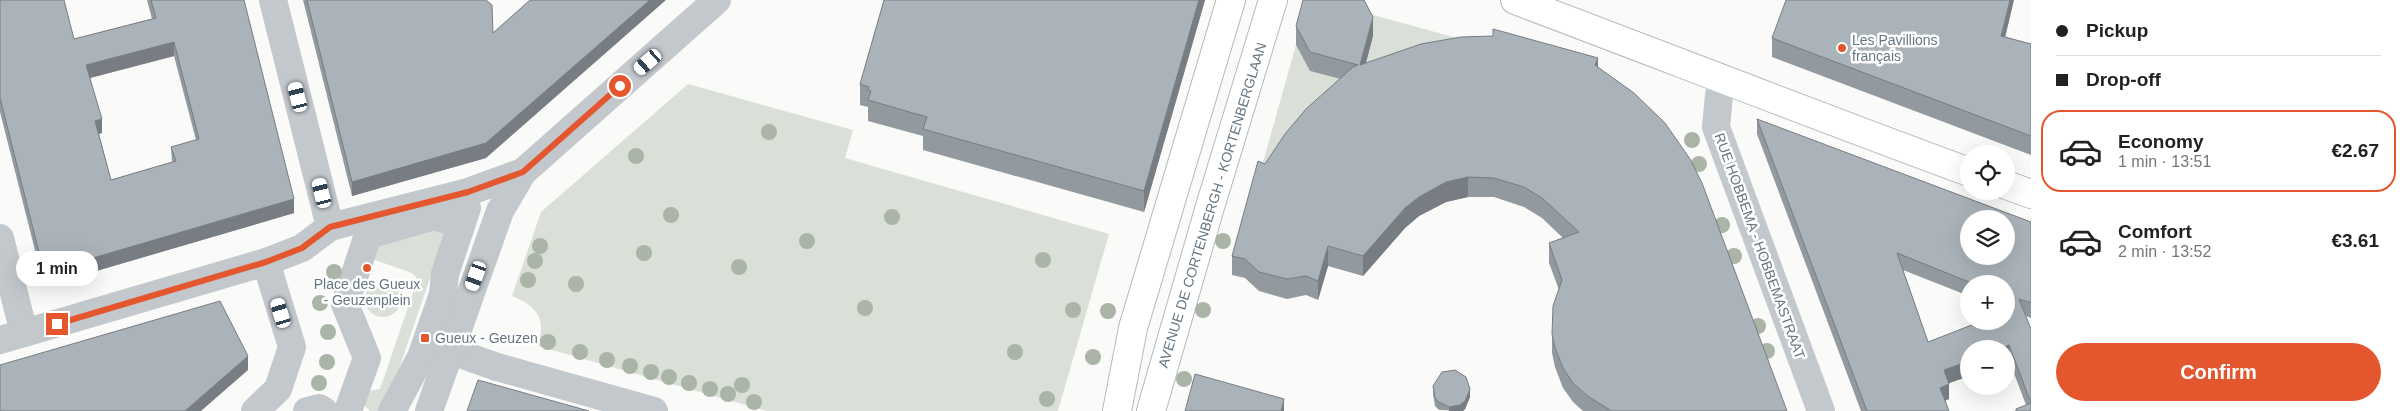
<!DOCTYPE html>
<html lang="en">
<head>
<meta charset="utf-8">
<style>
  :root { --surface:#fff; --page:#f6f6f6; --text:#222; --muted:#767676; --line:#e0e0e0; --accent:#e4572e }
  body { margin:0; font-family:Arial,sans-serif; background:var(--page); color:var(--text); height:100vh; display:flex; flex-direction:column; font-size:19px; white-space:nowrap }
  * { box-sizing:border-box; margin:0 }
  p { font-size:16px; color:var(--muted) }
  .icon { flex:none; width:28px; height:28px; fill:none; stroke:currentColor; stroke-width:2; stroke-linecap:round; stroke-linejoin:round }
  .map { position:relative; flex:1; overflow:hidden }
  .side { display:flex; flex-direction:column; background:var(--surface); width:375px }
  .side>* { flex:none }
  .top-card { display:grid; align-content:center; height:110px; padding:0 25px; background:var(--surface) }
  .controls { position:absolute; left:1960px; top:145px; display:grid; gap:10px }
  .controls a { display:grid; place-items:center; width:55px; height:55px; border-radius:50%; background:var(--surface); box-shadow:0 5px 20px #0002; font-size:25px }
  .end { position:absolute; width:22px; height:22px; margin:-11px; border:6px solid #e4572e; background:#fff; box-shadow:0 0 0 2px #fff }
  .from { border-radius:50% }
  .bubble { position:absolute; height:35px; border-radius:18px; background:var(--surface); box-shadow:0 5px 20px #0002; font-size:16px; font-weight:700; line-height:35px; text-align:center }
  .car { position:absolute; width:15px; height:30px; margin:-15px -8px; border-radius:6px; box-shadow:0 0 4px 1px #0007; background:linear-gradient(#fff 24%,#345 0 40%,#fff 0 76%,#345 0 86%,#fff 0) }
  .top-card b { display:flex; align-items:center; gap:18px; height:48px; font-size:19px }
  .top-card b+b { border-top:1px solid var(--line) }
  .top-card i { width:12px; height:12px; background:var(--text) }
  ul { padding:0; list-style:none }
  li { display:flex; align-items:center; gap:15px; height:82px; margin:0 10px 8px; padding:0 15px; border:2px solid transparent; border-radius:20px }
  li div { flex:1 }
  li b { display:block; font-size:19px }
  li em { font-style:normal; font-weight:700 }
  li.current { border-color:var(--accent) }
  li>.icon { width:45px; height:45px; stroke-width:1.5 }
  .button { display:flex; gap:10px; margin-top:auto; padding:10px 25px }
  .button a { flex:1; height:58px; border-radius:30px; background:var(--accent); color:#fff; font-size:20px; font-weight:700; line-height:58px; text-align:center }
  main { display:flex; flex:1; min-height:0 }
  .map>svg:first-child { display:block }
</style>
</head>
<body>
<main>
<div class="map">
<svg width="2031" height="411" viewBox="0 0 2031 411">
  <rect width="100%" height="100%" fill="#fafaf8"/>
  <g fill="#dadfd7">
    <polygon points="1359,11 1493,48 1361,67"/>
    <polygon points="1296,45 1310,71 1339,79 1343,77 1258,180"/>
    <path d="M688 84 853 130 845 158 1109 234 1058 411H767L538 346C546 319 538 306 512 296L541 212Z"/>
    <polygon points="440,229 444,234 443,240 386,407 381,411 370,411 364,405 368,391 380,389 417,281 416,277 412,273 375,260 373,256 373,248"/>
    <circle cx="383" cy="299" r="18"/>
  </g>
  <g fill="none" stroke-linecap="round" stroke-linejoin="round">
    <defs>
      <g id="secondary">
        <path d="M1515 0C1666 57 1817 116 1969 172"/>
        <polyline points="2006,185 2031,194"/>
        <polyline points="1151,411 1209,210 1273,0"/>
      </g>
      <polyline id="highway" points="1117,411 1133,328 1231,0"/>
    </defs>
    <use href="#secondary" stroke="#b3babf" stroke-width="30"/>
    <use href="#highway" stroke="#b4b9bd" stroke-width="30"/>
    <g stroke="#c3c8cc" stroke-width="28">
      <polyline points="273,0 330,227"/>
      <polyline points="1724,80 1719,95 1716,127 1821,411"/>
      <polyline points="0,238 24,333"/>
      <polyline points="0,340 266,262"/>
      <polyline points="449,350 497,367 654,411"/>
      <polyline points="255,411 278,389 292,347 266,262 302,248 330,227 468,192 523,172"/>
      <polyline points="307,411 319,408 324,411"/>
      <polyline points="348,411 367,358 345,304 368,235 435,216 461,225"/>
      <polyline points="392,411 421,357 443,294 445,274 467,208"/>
      <polyline points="429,411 500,211 523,172 717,0"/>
    </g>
    <use href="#secondary" stroke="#fff" stroke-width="28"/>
    <use href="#highway" stroke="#fff" stroke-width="28"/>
  </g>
  <g fill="#aab4a7">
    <circle cx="769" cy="132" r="8"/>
    <circle cx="1692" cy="140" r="8"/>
    <circle cx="636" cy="156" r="8"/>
    <circle cx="1699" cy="164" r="8"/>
    <circle cx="671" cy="215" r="8"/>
    <circle cx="892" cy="217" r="8"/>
    <circle cx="1722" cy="225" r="8"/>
    <circle cx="807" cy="241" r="8"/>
    <circle cx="1223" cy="241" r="8"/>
    <circle cx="540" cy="246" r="8"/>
    <circle cx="644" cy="253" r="8"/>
    <circle cx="1734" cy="256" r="8"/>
    <circle cx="1043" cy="260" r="8"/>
    <circle cx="535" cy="261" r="8"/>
    <circle cx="739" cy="267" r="8"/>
    <circle cx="334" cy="272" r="8"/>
    <circle cx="528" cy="280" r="8"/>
    <circle cx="576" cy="284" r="8"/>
    <circle cx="320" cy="303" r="8"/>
    <circle cx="865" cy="308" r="8"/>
    <circle cx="1073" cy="310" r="8"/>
    <circle cx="1203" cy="310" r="8"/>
    <circle cx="1108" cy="311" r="8"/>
    <circle cx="1758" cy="326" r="8"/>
    <circle cx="328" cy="332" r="8"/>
    <circle cx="548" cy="342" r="8"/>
    <circle cx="1767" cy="351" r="8"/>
    <circle cx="580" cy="352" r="8"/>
    <circle cx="1015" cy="352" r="8"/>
    <circle cx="1093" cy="357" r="8"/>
    <circle cx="607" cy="360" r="8"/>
    <circle cx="327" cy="362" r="8"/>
    <circle cx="630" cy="366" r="8"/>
    <circle cx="651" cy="372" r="8"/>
    <circle cx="669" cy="377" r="8"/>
    <circle cx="1184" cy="379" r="8"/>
    <circle cx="319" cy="383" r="8"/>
    <circle cx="689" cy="383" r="8"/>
    <circle cx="742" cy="385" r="8"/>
    <circle cx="710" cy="389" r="8"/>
    <circle cx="728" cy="394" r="8"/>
    <circle cx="1047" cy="399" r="8"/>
    <circle cx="754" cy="402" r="8"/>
  </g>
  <g fill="#929a9f" fill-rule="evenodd">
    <path d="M0 0 74 39 152 19 147 0H244L294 213 52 284 42 278 0 112ZM174 56 196 140 171 147 172 162 111 180 99 134 102 133 90 78Z"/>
    <polygon points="303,0 486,0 486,158 352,196"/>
    <polygon points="1205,0 1144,212 923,150 923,136 868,121 868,107 860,105 860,84"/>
    <polygon points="1296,26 1373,36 1366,63 1598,67 1787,411 1583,411 1573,402 1563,388 1555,367 1552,353 1552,334 1559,290 1549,263 1549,243 1563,238 1542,218 1524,207 1494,197 1468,197 1446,202 1419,216 1405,228 1363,276 1328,266 1318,300 1306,295 1287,299 1259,291 1245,278 1232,275 1232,256 1265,164 1340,79 1310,71 1296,45"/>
    <polygon points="2006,37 2031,44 2031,155 1772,57 1772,38"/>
    <path d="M1757 119 2031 222V318L2026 316 2031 411H2016V409L2026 405 2009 360 2006 361V349H1969V376L1949 383V399L1945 400 1949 411H1861L1757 134ZM1903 270 1969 296V284H2006V321L1928 342Z"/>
    <polygon points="1433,386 1470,397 1465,409 1463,411 1439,410 1435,406 1433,394"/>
  </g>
  <g fill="#777d82">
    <polygon points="650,0 666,0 486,158 352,196 352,182"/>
    <polygon points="1199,0 1205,0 1144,212 1144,191"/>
    <polygon points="2010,0 2014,0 2001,55 2001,36"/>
    <polygon points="1373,17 1373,36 1360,84 1360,65"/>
    <polygon points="174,42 174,56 86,79 86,65"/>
    <polygon points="1598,58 1598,78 1595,65"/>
    <polygon points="102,119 102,133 95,135 95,121"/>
    <polygon points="1468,177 1468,197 1446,202 1419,216 1405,228 1363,276 1363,256 1405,208 1419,197 1446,182"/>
    <polygon points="294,199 294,213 52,284 52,270"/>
    <polygon points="1328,246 1328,266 1318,300 1318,281"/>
    <polygon points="2009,345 2009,360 2006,361 2006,349 2000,349"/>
    <polygon points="248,356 248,370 201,411 185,411"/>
    <polygon points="1969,361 1969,376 1944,385 1944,370"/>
    <polygon points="1949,384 1949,399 1940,403 1940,388"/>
    <polygon points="1470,389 1470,397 1465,409 1463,411 1449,411 1449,407"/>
    <polygon points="1284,399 1284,411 1281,411"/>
  </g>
  <g fill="#aab3b9" stroke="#777d82" fill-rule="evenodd">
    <path d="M0 0H64L74 39 156 18 151 0H244L294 199 52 270 42 264 0 98ZM174 42 199 139 171 147 176 161 111 180 95 121 102 119 86 65Z"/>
    <polygon points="307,0 486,0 492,5 493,33 530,0 650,0 486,143 352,182"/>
    <polygon points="884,0 1199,0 1144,191 923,129 927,117 868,100 871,91 868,90 869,87 860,84"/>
    <polygon points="1303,0 1364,0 1373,17 1360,65 1421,44 1461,37 1493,36 1493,29 1598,58 1595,65 1634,93 1665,123 1690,159 1702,183 1787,411 1610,411 1610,410 1589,397 1573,383 1563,368 1555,348 1552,334 1553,306 1562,280 1549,243 1579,232 1542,198 1524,187 1494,178 1468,177 1446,182 1419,197 1405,208 1363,256 1328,246 1318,281 1306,276 1287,279 1259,272 1245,259 1232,256 1258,161 1265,164 1285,134 1306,109 1353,67 1358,65 1310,52 1296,26"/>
    <polygon points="1786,0 2010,0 2001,36 2031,44 2031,136 1772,38"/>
    <path d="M1757 119 2031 222V303L2019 299 2031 329V411H2016V409L2031 403 2009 345 2000 349H1969V361L1944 370 1949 384 1940 388 1949 411H1867ZM1969 219H2006V256H1969ZM1897 253 1974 284H2006V321H1982L1928 342Z"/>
    <polygon points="220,301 248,356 185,411 0,411 0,365"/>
    <polygon points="1455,370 1466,377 1470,389 1465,401 1460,405 1449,407 1439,402 1435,398 1433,386 1442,372"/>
    <polygon points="1195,374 1284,399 1281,411 1185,411"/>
    <polygon points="478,380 589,411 467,411"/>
  </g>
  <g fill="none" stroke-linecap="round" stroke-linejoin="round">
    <polyline stroke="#e4572e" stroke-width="6" points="57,324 266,262 302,248 330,227 468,192 523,172 620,86"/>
  </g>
  <g fill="#e4572e" stroke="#fff" stroke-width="2">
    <circle cx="1842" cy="48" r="5"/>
    <circle cx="367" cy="268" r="5"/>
    <rect x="420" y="333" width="10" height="10" rx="2.5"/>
  </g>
  <g text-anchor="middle" stroke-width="5" stroke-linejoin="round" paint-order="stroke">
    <g font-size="14" fill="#657683" stroke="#fff" text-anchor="start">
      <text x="1852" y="45">Les Pavillions<tspan x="1852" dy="16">français</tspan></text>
      <text x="367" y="289" text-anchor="middle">Place des Gueux<tspan x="367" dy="16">- Geuzenplein</tspan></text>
      <text x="435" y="343">Gueux - Geuzen</text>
    </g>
    <g font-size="14" fill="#657683" stroke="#fff">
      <text transform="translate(1212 205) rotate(-73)" y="5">AVENUE DE CORTENBERGH - KORTENBERGLAAN</text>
      <text transform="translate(1760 246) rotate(70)" y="5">RUE HOBBEMA - HOBBEMASTRAAT</text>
    </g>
  </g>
</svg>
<div class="controls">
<a><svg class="icon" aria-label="locate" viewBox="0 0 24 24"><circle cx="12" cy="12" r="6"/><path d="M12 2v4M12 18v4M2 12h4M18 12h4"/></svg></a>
<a><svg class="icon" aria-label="layers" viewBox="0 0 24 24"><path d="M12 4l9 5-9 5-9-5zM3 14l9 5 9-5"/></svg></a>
<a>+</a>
<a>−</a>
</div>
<i class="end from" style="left:620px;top:86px"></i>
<i class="end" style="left:57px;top:324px"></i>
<div class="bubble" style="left:16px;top:251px;width:82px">1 min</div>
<i class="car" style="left:648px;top:62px;rotate:229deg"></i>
<i class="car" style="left:298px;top:97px;rotate:346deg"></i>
<i class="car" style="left:322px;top:193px;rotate:346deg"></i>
<i class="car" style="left:476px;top:276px;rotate:200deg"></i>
<i class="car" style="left:281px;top:313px;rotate:343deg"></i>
</div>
<section class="side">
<div class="top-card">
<b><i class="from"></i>Pickup</b>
<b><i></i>Drop-off</b>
</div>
<ul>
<li class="current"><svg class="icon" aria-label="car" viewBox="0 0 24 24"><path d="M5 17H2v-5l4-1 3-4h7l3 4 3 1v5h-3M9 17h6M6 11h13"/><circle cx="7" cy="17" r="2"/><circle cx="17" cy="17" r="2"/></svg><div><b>Economy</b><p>1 min · 13:51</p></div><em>€2.67</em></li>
<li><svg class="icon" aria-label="car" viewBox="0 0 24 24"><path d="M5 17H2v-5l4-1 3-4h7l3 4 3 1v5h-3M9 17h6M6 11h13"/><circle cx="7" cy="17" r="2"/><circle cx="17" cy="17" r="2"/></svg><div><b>Comfort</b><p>2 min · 13:52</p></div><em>€3.61</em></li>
</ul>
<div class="button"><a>Confirm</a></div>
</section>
</main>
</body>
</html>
